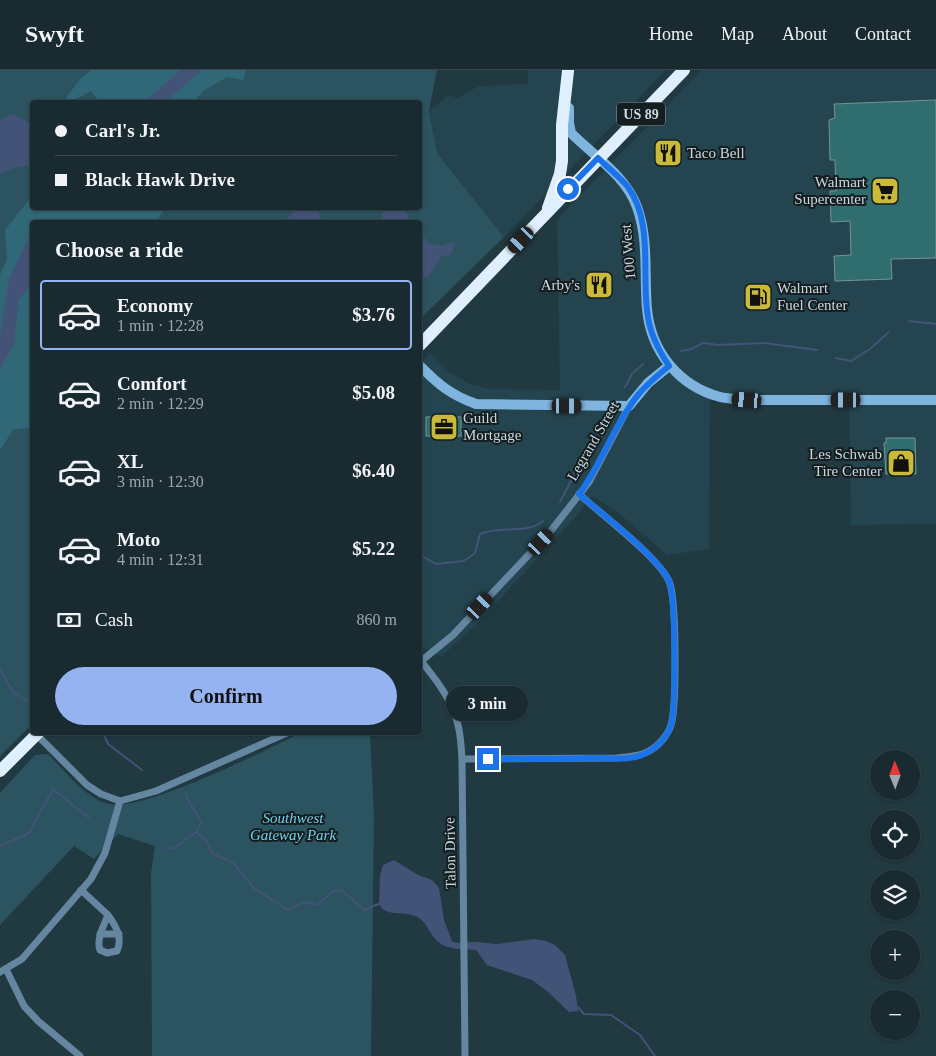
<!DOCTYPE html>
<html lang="en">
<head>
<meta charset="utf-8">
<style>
  :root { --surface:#192b30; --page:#26373c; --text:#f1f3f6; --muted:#9fa7ab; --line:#37474c; --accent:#95b2f1 }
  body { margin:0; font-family:Georgia,serif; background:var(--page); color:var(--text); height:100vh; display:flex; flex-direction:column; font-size:19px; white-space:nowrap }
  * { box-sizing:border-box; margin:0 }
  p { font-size:16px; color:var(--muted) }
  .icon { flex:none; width:28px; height:28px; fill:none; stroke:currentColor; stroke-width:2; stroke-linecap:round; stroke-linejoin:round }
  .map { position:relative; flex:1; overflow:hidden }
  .side { position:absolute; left:30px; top:150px; width:392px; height:515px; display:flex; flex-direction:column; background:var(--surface); border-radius:5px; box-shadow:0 1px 4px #0004,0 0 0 1px var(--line) }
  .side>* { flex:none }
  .banner { position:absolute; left:30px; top:30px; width:392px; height:110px; border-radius:5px; box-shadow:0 1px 4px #0004,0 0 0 1px var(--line); display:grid; align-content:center; height:110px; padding:0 25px; background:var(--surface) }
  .needle { width:32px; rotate:359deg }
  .controls { position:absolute; left:870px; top:680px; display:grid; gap:10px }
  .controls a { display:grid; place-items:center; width:50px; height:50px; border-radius:50%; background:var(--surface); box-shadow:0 1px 4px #0004,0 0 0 1px var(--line); font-size:25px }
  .end { position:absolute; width:22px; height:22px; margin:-11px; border:6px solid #1a73e8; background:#fff; box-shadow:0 0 0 2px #fff }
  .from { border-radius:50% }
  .bubble { position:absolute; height:35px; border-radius:18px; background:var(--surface); box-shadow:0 1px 4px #0004,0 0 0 1px var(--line); font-size:16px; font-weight:700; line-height:35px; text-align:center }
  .car { position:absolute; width:15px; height:30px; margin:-15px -8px; border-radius:6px; box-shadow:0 0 4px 1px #0007; background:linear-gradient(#222 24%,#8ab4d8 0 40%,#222 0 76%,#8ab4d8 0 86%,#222 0) }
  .banner b { display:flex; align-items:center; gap:18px; height:48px; font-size:19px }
  .banner b+b { border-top:1px solid var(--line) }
  .banner i { width:12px; height:12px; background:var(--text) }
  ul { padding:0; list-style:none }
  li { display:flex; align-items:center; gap:15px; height:70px; margin:0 10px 8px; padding:0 15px; border:2px solid transparent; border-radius:5px }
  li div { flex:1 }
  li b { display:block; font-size:19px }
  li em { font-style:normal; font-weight:700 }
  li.on { border-color:var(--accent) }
  li>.icon { width:45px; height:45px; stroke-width:1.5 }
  h2 { padding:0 25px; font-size:22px; line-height:60px }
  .pay { display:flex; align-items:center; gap:12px; height:55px; padding:0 25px; font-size:19px }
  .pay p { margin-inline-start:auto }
  .cta { display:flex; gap:10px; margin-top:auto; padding:10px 25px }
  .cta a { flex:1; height:58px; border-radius:30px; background:var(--accent); color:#111; font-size:20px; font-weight:700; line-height:58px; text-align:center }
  header { display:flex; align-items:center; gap:30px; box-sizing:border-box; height:70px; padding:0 25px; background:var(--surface); border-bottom:1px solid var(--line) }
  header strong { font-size:24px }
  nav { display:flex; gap:28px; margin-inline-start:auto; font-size:18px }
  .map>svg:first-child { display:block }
</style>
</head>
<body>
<header>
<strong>Swyft</strong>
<nav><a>Home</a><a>Map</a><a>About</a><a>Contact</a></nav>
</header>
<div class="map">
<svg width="936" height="986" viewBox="0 0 936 986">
  <rect width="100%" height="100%" fill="#213940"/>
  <g fill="#24454f">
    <polygon points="528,0 666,0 504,167 437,83 429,41 449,25 457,28 479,16 528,14"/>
    <polygon points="702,0 936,0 936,454 851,455 849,324 710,327 709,479 667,485 616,441 592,426 578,444 481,550 441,587 421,575 420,573 420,294 430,283 448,301 469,314 490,319 560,320 557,149"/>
  </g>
  <g fill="#2b5460" fill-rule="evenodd">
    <path d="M0 0H437L429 41 437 83 504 167 420 249V152H32V654L0 686ZM32 32H420V138H32Z"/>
    <path d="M301 663H370L374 745 371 986H152L151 803 155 776 118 764 94 789 74 776 0 855V723L35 685 48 684C65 701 85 728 109 734 143 742 266 680 301 663Z"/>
  </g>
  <g fill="#306878">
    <polygon points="91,0 246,0 243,10 227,7 203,21 194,32 99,32 91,21 69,32 63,32 81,8"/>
    <polygon points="32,126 32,138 164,138 157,152 32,152 32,357 13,360 0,380 0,205 7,190 5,160"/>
  </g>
  <g fill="#435277">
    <polygon points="181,0 202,0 165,32 144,32"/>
    <polygon points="13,44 20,47 32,56 32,92 27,96 17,97 0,104 0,49"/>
    <polygon points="298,138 317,138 323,152 282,152"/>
    <polygon points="381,138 404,138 411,152 383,152"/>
    <polygon points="32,160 32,215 19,229 14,274 0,299 0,266 9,209"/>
    <polygon points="420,164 423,165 428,173 441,176 452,172 455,175 450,185 442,186 428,207 420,207"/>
    <path d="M394 790 418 805 432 810 439 818 444 850 452 871 457 873 476 872 497 874 535 869 546 871 555 875 565 885 576 926 578 941 569 942 547 921 532 910 487 895 476 880C465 879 451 880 441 874 430 867 427 850 415 846 403 841 385 847 379 834L380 806 383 795Z"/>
  </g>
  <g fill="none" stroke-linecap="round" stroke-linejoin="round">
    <g stroke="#435277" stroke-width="2">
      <polyline points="909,251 936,254"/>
      <polyline points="681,281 691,279 703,273 718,275 764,273 817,280"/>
      <polyline points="836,288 851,291 870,279 889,262"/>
      <polyline points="625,317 632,304 643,294"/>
      <polyline points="560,432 576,401 596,379 608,353"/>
      <path d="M420 485 436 494 464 491 475 483 480 464C499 455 527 465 543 451"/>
      <polyline points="0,600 14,623 32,634"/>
      <polyline points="103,662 108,674 142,700"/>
      <path d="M186 724C190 735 197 743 201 753L196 762 205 769 212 783 233 793 254 818 288 840 304 832 317 835 335 820 344 822 364 840 381 833"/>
      <polyline points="0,776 29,763 53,719 89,748"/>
      <polyline points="167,778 173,779 196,762"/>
      <polyline points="578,937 584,944 611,945 640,965 655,986"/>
    </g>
  </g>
  <g fill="#306d6e" stroke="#779493">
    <polygon points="936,30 936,188 891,189 892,209 835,211 834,186 851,185 850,151 831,152 830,121 836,121 835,90 830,90 829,50 835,48 834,34"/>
    <polygon points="675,70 682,76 661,96 655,90"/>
    <rect x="426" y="347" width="35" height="19"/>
    <polygon points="886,368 915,368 916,404 886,404 884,373 886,373"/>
  </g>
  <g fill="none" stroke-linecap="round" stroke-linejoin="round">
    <g stroke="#6586a1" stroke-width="7">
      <path d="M421 591C433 606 446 622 453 640 460 655 461 673 462 689L465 986"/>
      <polyline points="420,592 453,565 550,462 589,412 629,336"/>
      <polyline points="37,665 87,715 101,724 120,731 156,721 289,662"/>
      <path d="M462 689 617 688C637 686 651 685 664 668 667 664 671 657 672 651 676 630 677 529 669 511 658 487 601 444 579 424"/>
      <path d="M81 820 108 845C104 855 96 869 100 880L107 883 117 881C123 868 116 856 108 845"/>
      <polyline points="100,864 119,864"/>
      <polyline points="6,899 24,936 38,951 80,986"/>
      <polyline points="0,902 22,889 91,809 105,783 120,731"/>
    </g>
    <g stroke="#7eb4de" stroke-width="10">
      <path d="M569 38V53L571 63C594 86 626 106 637 137 649 170 644 205 647 239 651 282 679 316 720 327 728 329 738 329 747 330H936"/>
      <path d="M420 296C439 315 451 325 476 334L629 336 648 313 669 296"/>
    </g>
    <g stroke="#dfeffd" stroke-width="12">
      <polyline points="548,138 560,104 562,91 562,55 568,1"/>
      <polyline points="420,275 684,0"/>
      <polyline points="0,701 39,662"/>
    </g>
  </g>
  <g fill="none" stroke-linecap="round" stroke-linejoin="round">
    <path stroke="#1a73e8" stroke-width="6" d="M488 689C524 689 559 689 595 688 609 688 630 691 644 684 657 678 666 669 671 655 676 639 676 526 669 511 658 487 602 444 579 424 602 394 615 353 638 325 647 314 658 305 669 296 658 279 649 262 647 240 642 201 653 152 628 117 620 107 607 97 598 88L568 119"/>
  </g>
  <defs>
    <symbol id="restaurant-square" viewBox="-11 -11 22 22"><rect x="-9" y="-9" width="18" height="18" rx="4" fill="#cbba39" stroke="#141e21"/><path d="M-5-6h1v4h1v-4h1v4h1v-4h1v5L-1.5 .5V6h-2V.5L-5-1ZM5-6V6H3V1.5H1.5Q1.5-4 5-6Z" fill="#111"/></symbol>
    <symbol id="supermarket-square" viewBox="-11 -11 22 22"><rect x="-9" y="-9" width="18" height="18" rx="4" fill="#cbba39" stroke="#141e21"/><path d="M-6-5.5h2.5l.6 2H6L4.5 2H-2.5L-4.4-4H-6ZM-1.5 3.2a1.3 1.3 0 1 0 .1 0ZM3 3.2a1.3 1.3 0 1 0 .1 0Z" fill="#111"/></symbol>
    <symbol id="fuel-square" viewBox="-11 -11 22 22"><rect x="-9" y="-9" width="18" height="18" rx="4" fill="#cbba39" stroke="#141e21"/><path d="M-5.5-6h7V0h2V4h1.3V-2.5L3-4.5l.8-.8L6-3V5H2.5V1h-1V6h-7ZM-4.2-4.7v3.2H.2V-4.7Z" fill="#111"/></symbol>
    <symbol id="office-square" viewBox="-11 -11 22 22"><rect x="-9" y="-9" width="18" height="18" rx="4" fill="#cbba39" stroke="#141e21"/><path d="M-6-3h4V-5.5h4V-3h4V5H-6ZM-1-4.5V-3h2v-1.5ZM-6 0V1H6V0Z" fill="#111"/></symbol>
    <symbol id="shop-square" viewBox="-11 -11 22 22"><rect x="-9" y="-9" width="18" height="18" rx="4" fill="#cbba39" stroke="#141e21"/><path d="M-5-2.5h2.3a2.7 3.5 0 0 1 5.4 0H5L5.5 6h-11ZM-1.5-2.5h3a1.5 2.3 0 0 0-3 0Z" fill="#111"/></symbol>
  </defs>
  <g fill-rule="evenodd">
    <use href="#restaurant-square" x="652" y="67" width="32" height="32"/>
    <use href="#supermarket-square" x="869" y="105" width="32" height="32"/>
    <use href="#restaurant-square" x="583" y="199" width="32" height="32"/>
    <use href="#fuel-square" x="742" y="211" width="32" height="32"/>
    <use href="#office-square" x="428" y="341" width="32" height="32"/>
    <use href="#shop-square" x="885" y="377" width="32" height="32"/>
  </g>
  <g text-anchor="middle" stroke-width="4" stroke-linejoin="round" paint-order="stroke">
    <rect fill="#141e21" stroke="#93a0a5" stroke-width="1" x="617" y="32.5" width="48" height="23" rx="4"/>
    <g font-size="14" font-weight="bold" fill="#cad8dd">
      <text x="641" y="49">US 89</text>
    </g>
    <g font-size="15" fill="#cad8dd" stroke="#141e21" text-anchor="start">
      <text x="687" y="88">Taco Bell</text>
      <text x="866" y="117" text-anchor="end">Walmart<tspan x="866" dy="17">Supercenter</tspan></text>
      <text x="580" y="220" text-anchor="end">Arby's</text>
      <text x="777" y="223">Walmart<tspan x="777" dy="17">Fuel Center</tspan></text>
      <text x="463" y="353">Guild<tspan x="463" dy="17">Mortgage</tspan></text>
      <text x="882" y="389" text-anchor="end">Les Schwab<tspan x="882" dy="17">Tire Center</tspan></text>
    </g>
    <g font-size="15" fill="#cad8dd" stroke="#141e21">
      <text transform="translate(628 182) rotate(-95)" y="5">100 West</text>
      <text transform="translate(593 371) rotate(-60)" y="5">Legrand Street</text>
      <text transform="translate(450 783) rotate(-91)" y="5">Talon Drive</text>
    </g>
    <g font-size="15" font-style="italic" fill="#76cfea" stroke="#141e21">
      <text x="293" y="753">Southwest<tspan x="293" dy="17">Gateway Park</tspan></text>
    </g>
  </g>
</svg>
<div class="controls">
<a><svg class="needle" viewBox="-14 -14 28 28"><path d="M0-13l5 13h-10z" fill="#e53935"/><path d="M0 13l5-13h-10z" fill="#9fa7ab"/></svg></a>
<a><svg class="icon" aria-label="locate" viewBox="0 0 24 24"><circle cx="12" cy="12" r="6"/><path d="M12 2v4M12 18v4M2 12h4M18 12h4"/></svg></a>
<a><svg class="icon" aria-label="layers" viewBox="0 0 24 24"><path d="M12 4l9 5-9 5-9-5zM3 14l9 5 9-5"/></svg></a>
<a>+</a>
<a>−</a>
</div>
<i class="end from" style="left:568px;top:119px"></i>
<i class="end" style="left:488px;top:689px"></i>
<div class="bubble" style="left:446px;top:616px;width:82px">3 min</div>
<i class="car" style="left:521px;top:170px;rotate:223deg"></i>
<i class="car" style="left:747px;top:330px;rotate:275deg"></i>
<i class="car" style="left:846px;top:330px;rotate:270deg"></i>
<i class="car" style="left:567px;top:336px;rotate:90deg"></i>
<i class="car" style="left:541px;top:472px;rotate:43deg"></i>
<i class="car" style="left:480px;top:536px;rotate:43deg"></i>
<div class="banner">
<b><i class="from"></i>Carl's Jr.</b>
<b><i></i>Black Hawk Drive</b>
</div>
<section class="side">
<h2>Choose a ride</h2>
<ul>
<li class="on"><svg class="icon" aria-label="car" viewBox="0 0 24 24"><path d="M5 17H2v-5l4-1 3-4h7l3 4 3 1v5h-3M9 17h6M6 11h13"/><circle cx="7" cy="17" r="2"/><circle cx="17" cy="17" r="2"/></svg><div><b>Economy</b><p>1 min · 12:28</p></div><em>$3.76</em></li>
<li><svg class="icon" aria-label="car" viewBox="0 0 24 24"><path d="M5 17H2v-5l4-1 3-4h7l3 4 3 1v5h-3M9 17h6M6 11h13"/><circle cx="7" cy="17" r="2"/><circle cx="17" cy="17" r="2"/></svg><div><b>Comfort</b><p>2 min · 12:29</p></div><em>$5.08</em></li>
<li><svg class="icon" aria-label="car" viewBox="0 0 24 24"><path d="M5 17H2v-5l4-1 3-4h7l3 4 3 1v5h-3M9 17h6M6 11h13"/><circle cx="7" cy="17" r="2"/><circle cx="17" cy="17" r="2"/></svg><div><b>XL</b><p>3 min · 12:30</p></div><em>$6.40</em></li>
<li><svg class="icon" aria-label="car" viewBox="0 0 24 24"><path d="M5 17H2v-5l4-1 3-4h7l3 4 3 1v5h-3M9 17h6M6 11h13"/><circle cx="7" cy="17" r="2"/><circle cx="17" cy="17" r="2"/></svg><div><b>Moto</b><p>4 min · 12:31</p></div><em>$5.22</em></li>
</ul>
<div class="pay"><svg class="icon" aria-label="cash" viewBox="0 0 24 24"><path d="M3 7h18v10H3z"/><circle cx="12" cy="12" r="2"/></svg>Cash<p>860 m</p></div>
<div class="cta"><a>Confirm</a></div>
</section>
</div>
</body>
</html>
